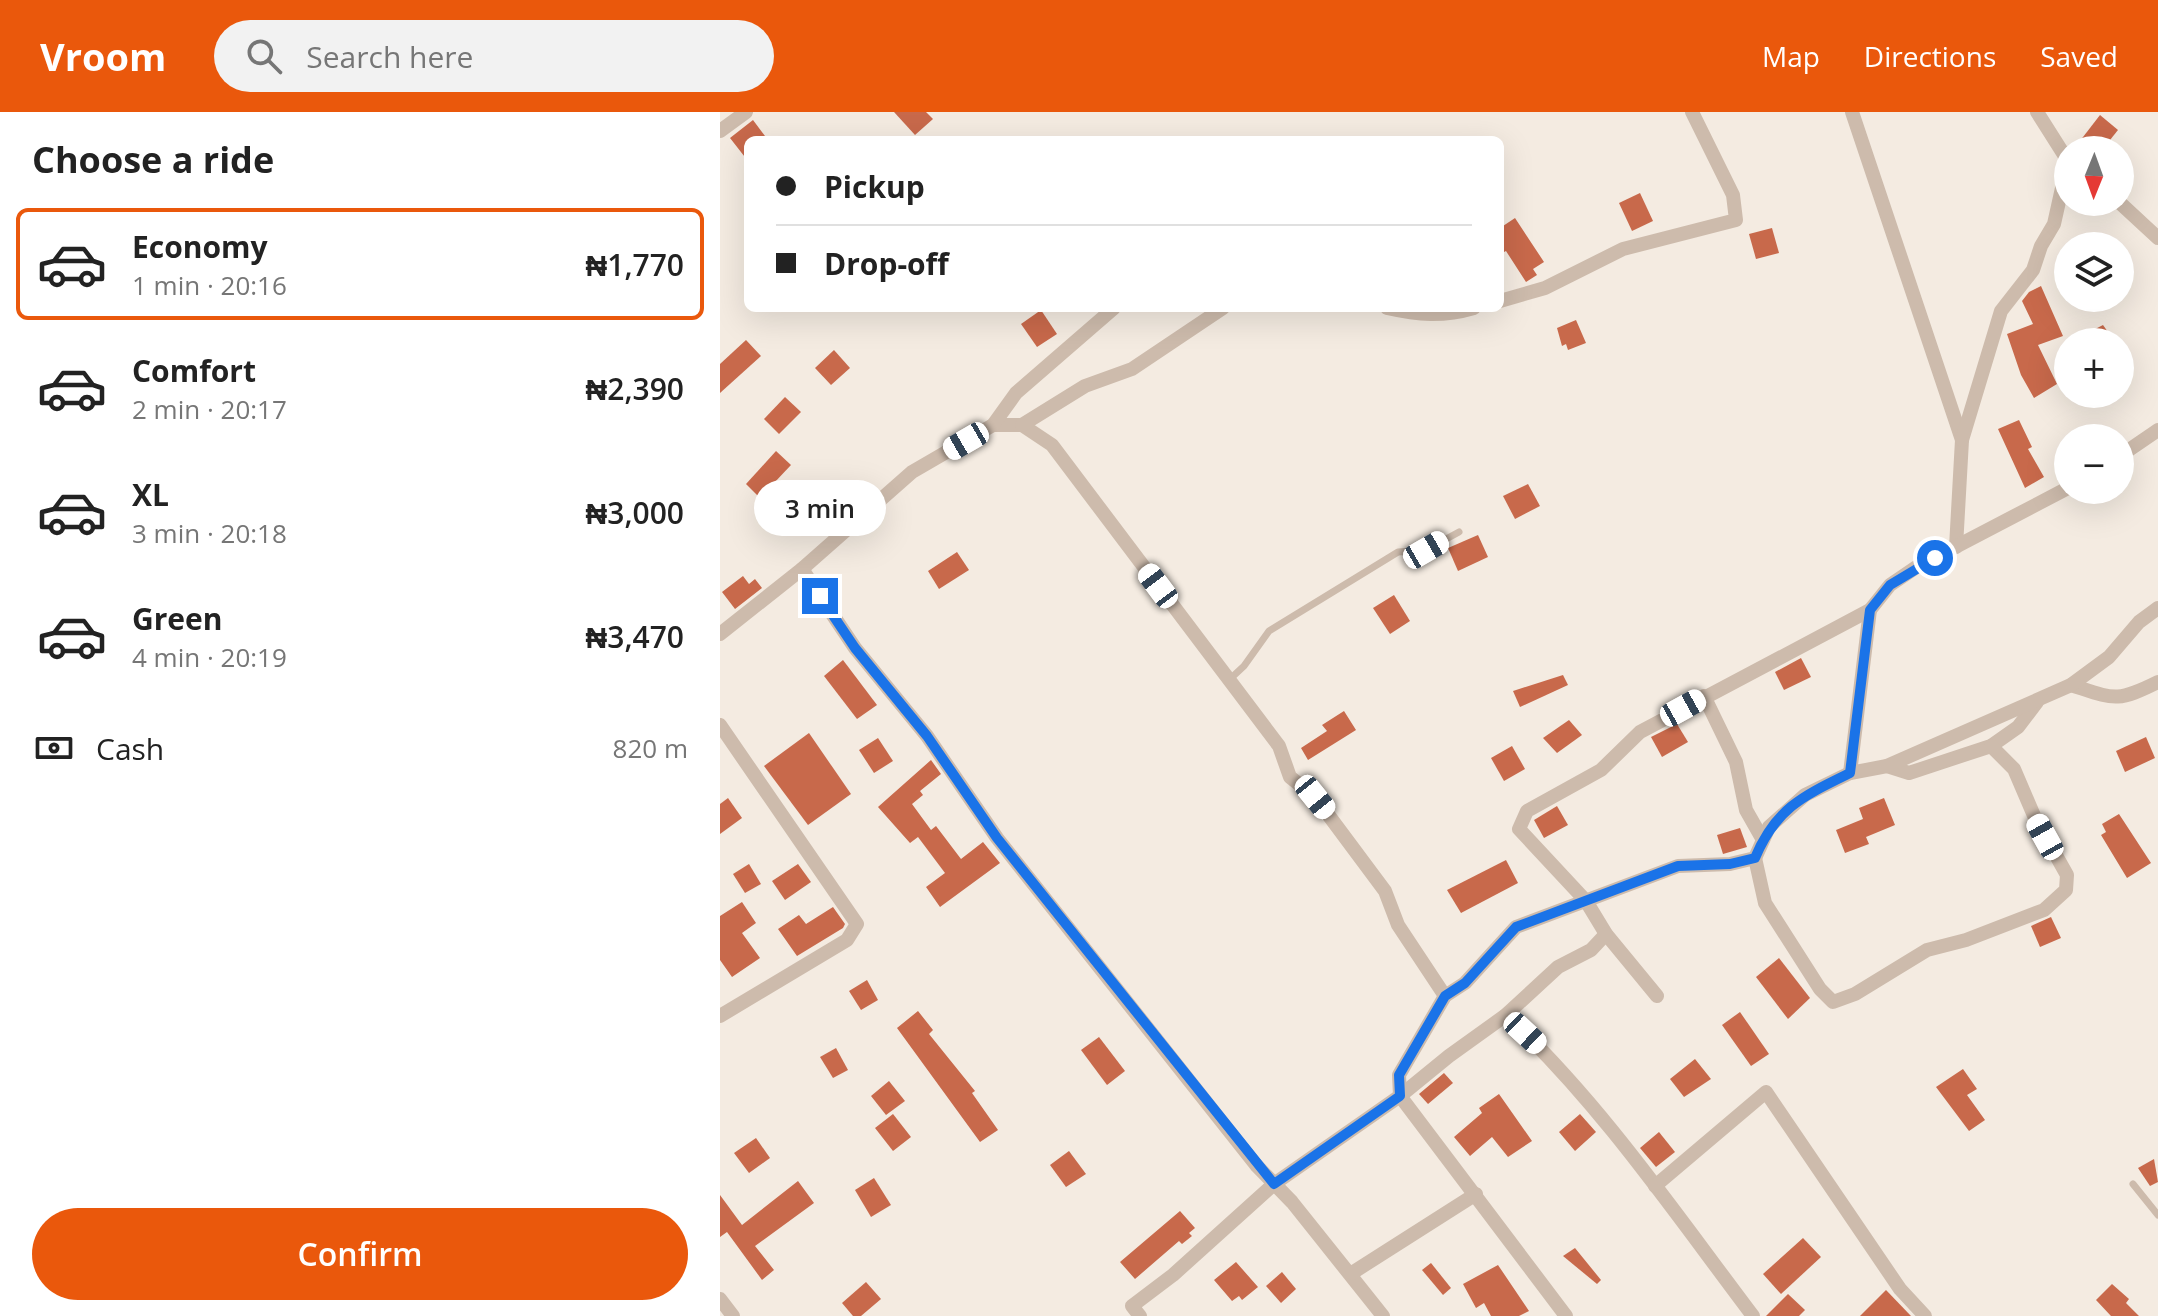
<!DOCTYPE html>
<html lang="en">
<head>
<meta charset="utf-8">
<style>
  :root { --surface:#fff; --page:#f2f2f2; --text:#222; --muted:#767676; --line:#e0e0e0; --accent:#ea580c }
  body { margin:0; font-family:"Open Sans",sans-serif; background:var(--page); color:var(--text); height:100vh; display:flex; flex-direction:column; font-size:30px; white-space:nowrap }
  * { box-sizing:border-box; margin:0 }
  p { font-size:26px; color:var(--muted) }
  .icon { flex:none; width:44px; height:44px; fill:none; stroke:currentColor; stroke-width:2; stroke-linecap:round; stroke-linejoin:round }
  .map { position:relative; flex:1; overflow:hidden }
  .panel { display:flex; flex-direction:column; background:var(--surface); width:720px }
  .panel>* { flex:none }
  .banner { position:absolute; left:24px; top:24px; width:760px; height:176px; border-radius:12px; box-shadow:0 8px 32px #0002; display:grid; align-content:center; height:176px; padding:0 32px; background:var(--surface) }
  .needle { width:52px; rotate:181deg }
  .buttons { position:absolute; left:1334px; top:24px; display:grid; gap:16px }
  .buttons a { display:grid; place-items:center; width:80px; height:80px; border-radius:50%; background:var(--surface); box-shadow:0 8px 32px #0002; font-size:40px }
  .end { position:absolute; width:36px; height:36px; margin:-18px; border:10px solid #1a73e8; background:#fff; box-shadow:0 0 0 4px #fff }
  .from { border-radius:50% }
  .bubble { position:absolute; height:56px; border-radius:28px; background:var(--surface); box-shadow:0 8px 32px #0002; font-size:26px; font-weight:600; line-height:56px; text-align:center }
  .car { position:absolute; width:24px; height:48px; margin:-24px -12px; border-radius:10px; box-shadow:0 0 6px 2px #0007; background:linear-gradient(#fff 24%,#345 0 40%,#fff 0 76%,#345 0 86%,#fff 0) }
  .banner b { display:flex; align-items:center; gap:28px; height:76px; font-size:30px }
  .banner b+b { border-top:2px solid var(--line) }
  .banner i { width:20px; height:20px; background:var(--text) }
  ul { padding:0; list-style:none }
  li { display:flex; align-items:center; gap:24px; height:112px; margin:0 16px 12px; padding:0 16px; border:4px solid transparent; border-radius:12px }
  li div { flex:1 }
  li b { display:block; font-size:30px }
  li em { font-style:normal; font-weight:600 }
  li.selected { border-color:var(--accent) }
  li>.icon { width:72px; height:72px; stroke-width:1.5 }
  h2 { padding:0 32px; font-size:36px; line-height:96px }
  .pay { display:flex; align-items:center; gap:20px; height:88px; padding:0 32px; font-size:30px }
  .pay p { margin-inline-start:auto }
  .action { display:flex; gap:16px; margin-top:auto; padding:16px 32px }
  .action a { flex:1; height:92px; border-radius:48px; background:var(--accent); color:#fff; font-size:32px; font-weight:600; line-height:92px; text-align:center }
  header { display:flex; align-items:center; gap:48px; box-sizing:border-box; height:112px; padding:0 40px; background:var(--accent); color:#fff }
  header strong { font-size:38px }
  nav { display:flex; gap:44px; margin-inline-start:auto; font-size:28px }
  .search { width:560px; height:72px; background:var(--page); display:flex; align-items:center; gap:20px; box-sizing:border-box; padding:0 28px; border-radius:44px; color:var(--muted); font-size:30px }
  main { display:flex; flex:1; min-height:0 }
  .map>svg:first-child { display:block }
</style>
</head>
<body>
<header>
<strong>Vroom</strong>
<div class="search"><svg class="icon" aria-label="search" viewBox="0 0 24 24"><circle cx="10" cy="10" r="6"/><path d="M15 15l6 6"/></svg>Search here</div>
<nav><a>Map</a><a>Directions</a><a>Saved</a></nav>
</header>
<main>
<section class="panel">
<h2>Choose a ride</h2>
<ul>
<li class="selected"><svg class="icon" aria-label="car" viewBox="0 0 24 24"><path d="M5 17H2v-5l4-1 3-4h7l3 4 3 1v5h-3M9 17h6M6 11h13"/><circle cx="7" cy="17" r="2"/><circle cx="17" cy="17" r="2"/></svg><div><b>Economy</b><p>1 min · 20:16</p></div><em>₦1,770</em></li>
<li><svg class="icon" aria-label="car" viewBox="0 0 24 24"><path d="M5 17H2v-5l4-1 3-4h7l3 4 3 1v5h-3M9 17h6M6 11h13"/><circle cx="7" cy="17" r="2"/><circle cx="17" cy="17" r="2"/></svg><div><b>Comfort</b><p>2 min · 20:17</p></div><em>₦2,390</em></li>
<li><svg class="icon" aria-label="car" viewBox="0 0 24 24"><path d="M5 17H2v-5l4-1 3-4h7l3 4 3 1v5h-3M9 17h6M6 11h13"/><circle cx="7" cy="17" r="2"/><circle cx="17" cy="17" r="2"/></svg><div><b>XL</b><p>3 min · 20:18</p></div><em>₦3,000</em></li>
<li><svg class="icon" aria-label="car" viewBox="0 0 24 24"><path d="M5 17H2v-5l4-1 3-4h7l3 4 3 1v5h-3M9 17h6M6 11h13"/><circle cx="7" cy="17" r="2"/><circle cx="17" cy="17" r="2"/></svg><div><b>Green</b><p>4 min · 20:19</p></div><em>₦3,470</em></li>
</ul>
<div class="pay"><svg class="icon" aria-label="cash" viewBox="0 0 24 24"><path d="M3 7h18v10H3z"/><circle cx="12" cy="12" r="2"/></svg>Cash<p>820 m</p></div>
<div class="action"><a>Confirm</a></div>
</section>
<div class="map">
<svg width="1438" height="1204" viewBox="0 0 1438 1204">
  <rect width="100%" height="100%" fill="#f4ebe1"/>
  <g fill="#c8694b">
    <polygon points="174,0 206,0 213,7 195,23"/>
    <polygon points="1380,3 1398,18 1382,38 1353,38"/>
    <polygon points="33,8 48,28 28,28 28,49 10,26"/>
    <polygon points="920,81 933,109 912,119 899,91"/>
    <polygon points="795,106 824,150 813,157 817,163 806,170 786,139 780,142 780,116"/>
    <polygon points="1052,116 1059,141 1036,147 1029,122"/>
    <polygon points="1321,174 1343,224 1318,233 1337,272 1314,286 1301,263 1287,222 1313,212 1302,189 1309,180"/>
    <polygon points="321,198 337,222 317,235 301,212"/>
    <polygon points="856,208 866,231 848,238 846,232 842,234 837,216"/>
    <polygon points="1383,213 1395,230 1350,230"/>
    <polygon points="26,228 41,244 0,281 0,252"/>
    <polygon points="114,238 130,256 111,273 95,256"/>
    <polygon points="65,285 81,300 59,322 44,307"/>
    <polygon points="1299,308 1312,335 1308,337 1324,365 1305,376 1278,317"/>
    <polygon points="56,339 71,353 40,386 26,372"/>
    <polygon points="808,372 820,394 795,407 783,384"/>
    <polygon points="758,423 768,445 738,459 728,436"/>
    <polygon points="237,440 249,458 219,477 208,459"/>
    <polygon points="23,464 29,472 35,467 42,476 15,497 2,480"/>
    <polygon points="674,483 690,509 670,522 653,496"/>
    <polygon points="1081,546 1091,565 1064,578 1055,560"/>
    <polygon points="123,548 157,593 137,607 104,564"/>
    <polygon points="843,563 848,573 800,595 793,579"/>
    <polygon points="624,599 636,618 588,648 581,636 607,619 602,613"/>
    <polygon points="849,608 862,623 837,641 823,626"/>
    <polygon points="957,612 968,630 942,645 931,625"/>
    <polygon points="89,621 131,682 88,713 44,654"/>
    <polygon points="1426,625 1435,646 1405,660 1396,639"/>
    <polygon points="158,626 173,649 154,661 139,638"/>
    <polygon points="792,634 805,657 784,669 771,646"/>
    <polygon points="211,648 221,662 200,679 203,683 192,692 211,718 216,714 241,747 263,730 280,751 220,795 206,775 225,761 198,725 190,731 158,695"/>
    <polygon points="8,686 22,706 0,722 0,692"/>
    <polygon points="1164,686 1175,713 1146,725 1149,732 1125,741 1116,718 1143,707 1139,696"/>
    <polygon points="837,694 848,713 824,726 814,708"/>
    <polygon points="1399,702 1431,751 1407,766 1381,723 1386,720 1382,712"/>
    <polygon points="1020,716 1027,735 1003,742 997,723"/>
    <polygon points="786,748 798,771 741,801 727,778"/>
    <polygon points="29,752 41,772 25,781 13,762"/>
    <polygon points="78,752 91,770 65,788 52,769"/>
    <polygon points="22,790 36,811 22,821 40,846 12,865 0,848 0,804"/>
    <polygon points="113,795 125,812 123,816 77,844 58,817 79,803 86,812"/>
    <polygon points="1331,805 1341,826 1320,835 1311,814"/>
    <polygon points="1059,846 1090,886 1068,907 1036,865"/>
    <polygon points="147,868 158,888 141,898 129,879"/>
    <polygon points="198,899 213,918 209,922 255,979 252,981 278,1018 260,1030 177,916"/>
    <polygon points="1020,900 1049,942 1031,954 1002,913"/>
    <polygon points="379,925 405,959 387,973 361,938"/>
    <polygon points="116,936 128,958 113,966 100,945"/>
    <polygon points="975,947 991,967 964,985 950,967"/>
    <polygon points="1243,957 1257,977 1247,983 1265,1008 1249,1019 1216,975"/>
    <polygon points="724,961 733,971 708,992 699,982"/>
    <polygon points="169,969 185,989 166,1003 151,984"/>
    <polygon points="779,982 812,1029 788,1045 772,1025 750,1044 734,1025 762,1001 759,996"/>
    <polygon points="173,1002 191,1025 173,1039 155,1016"/>
    <polygon points="860,1002 876,1020 855,1039 839,1020"/>
    <polygon points="939,1020 955,1040 936,1055 920,1036"/>
    <polygon points="36,1026 50,1046 29,1061 14,1041"/>
    <polygon points="349,1039 366,1062 346,1075 330,1053"/>
    <polygon points="1434,1047 1438,1070 1430,1074 1418,1056"/>
    <polygon points="154,1066 171,1093 151,1105 135,1078"/>
    <polygon points="78,1069 94,1091 35,1134 54,1158 42,1168 7,1120 0,1125 0,1083 22,1113"/>
    <polygon points="460,1099 475,1116 469,1121 472,1124 462,1132 459,1129 415,1167 400,1150"/>
    <polygon points="1083,1126 1101,1145 1061,1182 1043,1162"/>
    <polygon points="855,1136 881,1168 877,1172 843,1144"/>
    <polygon points="516,1150 538,1175 522,1188 519,1184 512,1189 494,1168"/>
    <polygon points="711,1151 731,1176 723,1183 702,1158"/>
    <polygon points="778,1153 809,1199 799,1204 771,1204 764,1191 756,1196 743,1172"/>
    <polygon points="562,1160 576,1177 561,1191 546,1174"/>
    <polygon points="146,1170 161,1187 141,1204 133,1204 122,1191"/>
    <polygon points="1392,1172 1409,1187 1406,1191 1419,1204 1391,1204 1376,1188"/>
    <polygon points="1166,1178 1191,1204 1140,1204"/>
    <polygon points="1068,1182 1085,1198 1079,1204 1046,1204"/>
  </g>
  <g fill="none" stroke-linecap="round" stroke-linejoin="round">
    <g stroke="#cdbbac" stroke-width="7">
      <polyline points="509,568 524,554 549,519 678,440 706,438 739,420"/>
      <polyline points="1413,1072 1438,1103"/>
    </g>
    <g stroke="#cdbbac" stroke-width="14">
      <polyline points="1132,0 1242,328 1236,435"/>
      <polyline points="1317,0 1348,49"/>
      <polyline points="0,19 26,0"/>
      <polyline points="1399,90 1438,126"/>
      <polyline points="780,189 825,176 903,137 1016,108 1013,83 972,0"/>
      <path d="M667 196C698 203 723 205 754 196"/>
      <polyline points="273,313 302,313 332,333 559,634 570,665 595,685 665,779 678,813 725,884"/>
      <polyline points="302,313 365,274 412,257 503,196"/>
      <polyline points="1242,328 1281,199 1313,158 1321,134 1334,112 1348,49"/>
      <polyline points="1400,344 1438,318"/>
      <polyline points="82,457 135,536 207,624 277,726 536,1053 572,1090 663,1204"/>
      <polyline points="0,522 82,457 192,360 273,313 296,281 394,196"/>
      <path d="M1351 573C1394 587 1396 591 1438 570"/>
      <polyline points="984,584 1016,650 1026,698 1043,728"/>
      <polyline points="0,613 137,812 127,828 0,904"/>
      <polyline points="1167,654 1189,661 1271,634 1298,615 1317,590"/>
      <polyline points="1130,661 1150,498"/>
      <polyline points="1035,746 1045,791 1100,877 1113,890 1135,882 1207,838 1246,828 1324,798 1346,778 1347,763 1315,706 1294,657 1271,634"/>
      <polyline points="937,884 886,822 866,789 799,717 807,699 881,658 920,620 1150,498 1170,473 1195,456 1348,376"/>
      <path d="M786 903C881 992 955 1101 1033 1204"/>
      <polyline points="935,1074 1046,980 1180,1177 1205,1204"/>
      <polyline points="632,1161 756,1082"/>
      <polyline points="0,1187 13,1204"/>
      <polyline points="420,1204 412,1194 453,1163 554,1072 680,984 729,944 786,903 838,855 871,838 886,822"/>
      <polyline points="846,1204 680,984 679,963 725,884 745,871 796,815 958,754 1010,752 1035,746 1049,715 1085,683 1130,661 1167,654 1351,573 1389,545 1419,510 1438,496"/>
    </g>
  </g>
  <g fill="none" stroke-linecap="round" stroke-linejoin="round">
    <path stroke="#1a73e8" stroke-width="10" d="M100 484 135 536 207 624 277 726 554 1072 680 984 679 963 725 884 745 871 796 815 958 754 1010 752 1035 746C1056 696 1083 684 1130 661L1150 498 1170 473 1215 446"/>
  </g>
</svg>
<div class="buttons">
<a><svg class="needle" viewBox="-14 -14 28 28"><path d="M0-13l5 13h-10z" fill="#e53935"/><path d="M0 13l5-13h-10z" fill="#767676"/></svg></a>
<a><svg class="icon" aria-label="layers" viewBox="0 0 24 24"><path d="M12 4l9 5-9 5-9-5zM3 14l9 5 9-5"/></svg></a>
<a>+</a>
<a>−</a>
</div>
<i class="end from" style="left:1215px;top:446px"></i>
<i class="end" style="left:100px;top:484px"></i>
<div class="bubble" style="left:34px;top:368px;width:132px">3 min</div>
<i class="car" style="left:246px;top:329px;rotate:240deg"></i>
<i class="car" style="left:706px;top:438px;rotate:60deg"></i>
<i class="car" style="left:438px;top:474px;rotate:323deg"></i>
<i class="car" style="left:963px;top:596px;rotate:61deg"></i>
<i class="car" style="left:595px;top:685px;rotate:141deg"></i>
<i class="car" style="left:1325px;top:725px;rotate:331deg"></i>
<i class="car" style="left:805px;top:921px;rotate:133deg"></i>
<div class="banner">
<b><i class="from"></i>Pickup</b>
<b><i></i>Drop-off</b>
</div>
</div>
</main>
</body>
</html>
